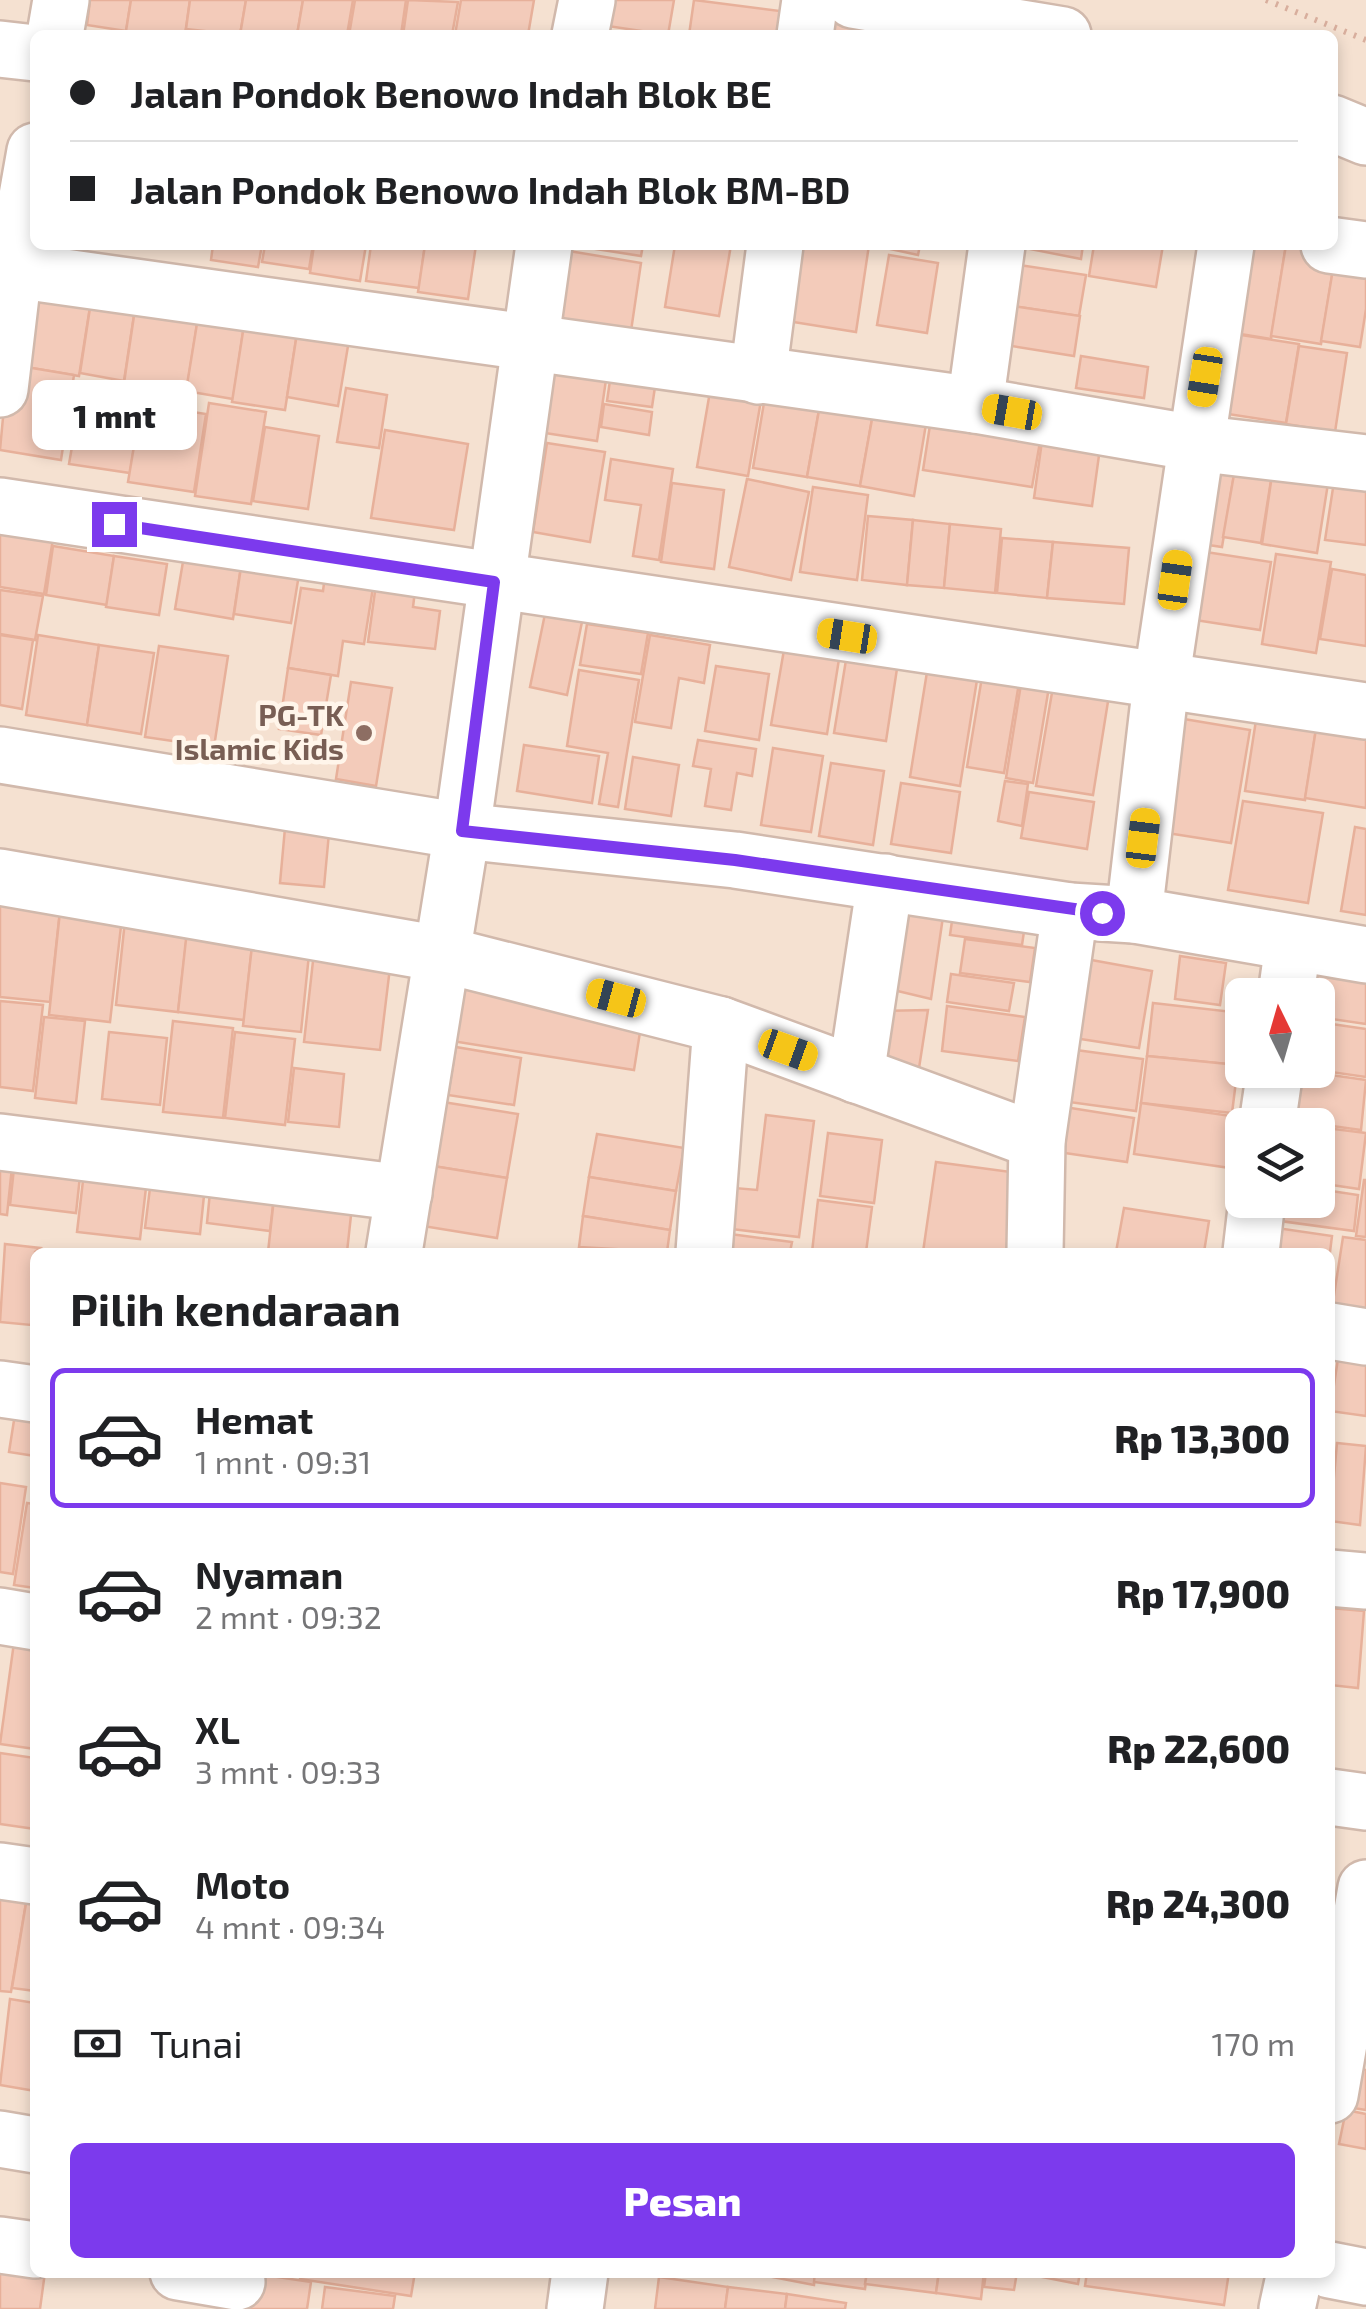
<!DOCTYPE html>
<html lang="id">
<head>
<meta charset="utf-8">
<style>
  :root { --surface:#fff; --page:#f2f2f2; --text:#202124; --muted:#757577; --line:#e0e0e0; --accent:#7c3aed }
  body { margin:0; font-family:"Exo 2",sans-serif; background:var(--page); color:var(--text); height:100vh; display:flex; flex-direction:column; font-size:38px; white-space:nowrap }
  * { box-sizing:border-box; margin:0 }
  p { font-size:32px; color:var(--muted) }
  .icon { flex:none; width:55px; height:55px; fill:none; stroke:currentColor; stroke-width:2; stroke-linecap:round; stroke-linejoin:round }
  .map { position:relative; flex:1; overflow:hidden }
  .details { position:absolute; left:30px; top:1248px; width:1305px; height:1030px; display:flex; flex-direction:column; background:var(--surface); border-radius:15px; box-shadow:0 5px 15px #0003 }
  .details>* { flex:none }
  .banner { position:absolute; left:30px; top:30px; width:1308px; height:220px; border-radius:15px; box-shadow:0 5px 15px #0003; display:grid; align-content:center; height:220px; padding:0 40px; background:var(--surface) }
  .needle { width:65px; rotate:355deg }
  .tools { position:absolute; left:1225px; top:978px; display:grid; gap:20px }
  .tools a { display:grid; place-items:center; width:110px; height:110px; border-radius:15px; background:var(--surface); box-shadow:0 5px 15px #0003; font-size:50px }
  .end { position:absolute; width:45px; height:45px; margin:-22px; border:12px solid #7c3aed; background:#fff; box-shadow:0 0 0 5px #fff }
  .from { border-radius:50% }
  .bubble { position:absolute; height:70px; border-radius:15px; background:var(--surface); box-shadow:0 5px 15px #0003; font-size:32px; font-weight:800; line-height:70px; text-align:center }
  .car { position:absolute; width:30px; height:60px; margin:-30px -15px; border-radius:12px; box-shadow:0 0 8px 2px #0007; background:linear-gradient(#f5c518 24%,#345 0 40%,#f5c518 0 76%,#345 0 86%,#f5c518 0) }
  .banner b { display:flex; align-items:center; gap:35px; height:95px; font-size:38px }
  .banner b+b { border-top:2px solid var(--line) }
  .banner i { width:25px; height:25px; background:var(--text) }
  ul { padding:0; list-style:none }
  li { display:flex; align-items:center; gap:30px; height:140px; margin:0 20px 15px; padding:0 20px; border:5px solid transparent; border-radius:15px }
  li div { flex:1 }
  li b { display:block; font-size:38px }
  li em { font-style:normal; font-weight:800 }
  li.on { border-color:var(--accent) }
  li>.icon { width:90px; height:90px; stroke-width:1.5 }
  h2 { padding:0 40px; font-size:45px; line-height:120px }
  .pay { display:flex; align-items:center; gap:25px; height:110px; padding:0 40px; font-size:38px }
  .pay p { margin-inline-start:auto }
  .action { display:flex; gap:20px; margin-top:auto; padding:20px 40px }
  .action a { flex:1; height:115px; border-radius:15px; background:var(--accent); color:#fff; font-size:40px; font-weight:800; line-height:115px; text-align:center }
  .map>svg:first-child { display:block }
</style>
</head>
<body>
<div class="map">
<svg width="1366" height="2309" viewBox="0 0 1366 2309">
  <rect width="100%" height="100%" fill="#fdf0e3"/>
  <path fill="#f5e1d1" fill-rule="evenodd" d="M0 0H1366V2309H0ZM35 35H1332V245H35ZM1242 995H1318V1070H1242ZM1242 1125H1318V1200H1242ZM35 1252H1330V2272H35Z"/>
  <g fill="#f3cbba" stroke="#e7b09a" stroke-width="2.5">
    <polygon points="90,0 131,0 126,31 87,25"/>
    <polygon points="131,0 190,0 185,35 126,31"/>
    <polygon points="190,0 246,0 240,35 186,29"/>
    <polygon points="246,0 303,0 297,35 240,35"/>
    <polygon points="303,0 353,0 347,35 297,35"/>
    <polygon points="355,0 406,0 401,35 349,35"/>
    <polygon points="408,0 458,2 452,35 403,35"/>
    <polygon points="461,0 534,0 528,35 455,35"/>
    <polygon points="605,0 674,0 668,35 601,25"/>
    <polygon points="694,0 780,11 777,35 689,35"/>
    <polygon points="814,13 903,35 810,35"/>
    <polygon points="213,245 262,245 258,267 211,260"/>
    <polygon points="265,245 313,245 309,269 262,262"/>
    <polygon points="314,245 366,245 360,281 310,273"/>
    <polygon points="371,245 425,245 419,288 366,281"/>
    <polygon points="425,245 476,245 468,299 418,292"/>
    <polygon points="570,245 643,245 641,256"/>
    <polygon points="675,245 731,245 719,316 665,307"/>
    <polygon points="799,245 869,245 856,332 787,321"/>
    <polygon points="872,245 920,245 918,255"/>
    <polygon points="1010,245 1083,245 1081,259"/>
    <polygon points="1094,245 1163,245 1156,287 1089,276"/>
    <polygon points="1230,245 1286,245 1271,339 1216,330"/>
    <polygon points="1286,245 1336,251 1321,344 1271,336"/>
    <polygon points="551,248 641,263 631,331 540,316"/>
    <polygon points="1336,251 1366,255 1366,309 1360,347 1321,341"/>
    <polygon points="889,255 938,263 927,333 877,325"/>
    <polygon points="1000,262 1086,275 1079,316 993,303"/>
    <polygon points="22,271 94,282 79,376 8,364"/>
    <polygon points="94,282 138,289 124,381 80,373"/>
    <polygon points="138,289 201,299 186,394 124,383"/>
    <polygon points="201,299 247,306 233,399 186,391"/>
    <polygon points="993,303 1080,316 1074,356 987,342"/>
    <polygon points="247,306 300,314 285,410 232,402"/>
    <polygon points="300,314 352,322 338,406 287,397"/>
    <polygon points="1215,331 1299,344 1286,423 1202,410"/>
    <polygon points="1299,346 1347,353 1335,432 1286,424"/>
    <polygon points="1081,356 1148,367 1144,398 1076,388"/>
    <polygon points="613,360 658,367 652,407 607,401"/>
    <polygon points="543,362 607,373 597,441 532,431"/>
    <polygon points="8,364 74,375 61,460 0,450"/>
    <polygon points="713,374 764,383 748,476 697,467"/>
    <polygon points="768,379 823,388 807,477 753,468"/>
    <polygon points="346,388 387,395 379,448 337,442"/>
    <polygon points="823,388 876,397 860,486 807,477"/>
    <polygon points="81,395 141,404 130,473 69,464"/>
    <polygon points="876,397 929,406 914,496 860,486"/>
    <polygon points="209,403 266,412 251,504 195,496"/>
    <polygon points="141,404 206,414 194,492 128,482"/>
    <polygon points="604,404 652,412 649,435 601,427"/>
    <polygon points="933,406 1043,425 1032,487 923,470"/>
    <polygon points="265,427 319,436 308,509 253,501"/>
    <polygon points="385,430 468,444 454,530 371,518"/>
    <polygon points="1042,441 1100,448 1092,506 1034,498"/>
    <polygon points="547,443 605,452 590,542 533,532"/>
    <polygon points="1196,456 1236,463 1222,547 1182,541"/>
    <polygon points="611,459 673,469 659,560 633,556 641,505 605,500"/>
    <polygon points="1236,463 1273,468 1261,543 1223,537"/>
    <polygon points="1273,468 1329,477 1317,553 1262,544"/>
    <polygon points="1335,475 1366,480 1366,545 1325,540"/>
    <polygon points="747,479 809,492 791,580 729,567"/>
    <polygon points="672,483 724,490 714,569 661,562"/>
    <polygon points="813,487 868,495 857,580 800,572"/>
    <polygon points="868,516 913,520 907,585 862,580"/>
    <polygon points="913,520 950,524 944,588 907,585"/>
    <polygon points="950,524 1001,529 995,593 944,588"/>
    <polygon points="0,531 53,539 44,594 0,587"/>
    <polygon points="187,538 244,547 233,619 175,609"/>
    <polygon points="1002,538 1053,542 1047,598 997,593"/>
    <polygon points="1053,542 1129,548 1124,604 1047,598"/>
    <polygon points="53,546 114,556 107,605 46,595"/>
    <polygon points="244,547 302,556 291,623 234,614"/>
    <polygon points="1193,550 1271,562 1260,630 1182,618"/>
    <polygon points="1276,554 1331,562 1316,653 1262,644"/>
    <polygon points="114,556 167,564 159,615 106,607"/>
    <polygon points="326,568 375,575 364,644 343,641 338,676 288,668 301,588 323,591"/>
    <polygon points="1332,569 1366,575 1366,646 1320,639"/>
    <polygon points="376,584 415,591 413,607 440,611 435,649 368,642"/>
    <polygon points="0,590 43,596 35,640 0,634"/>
    <polygon points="546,609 583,617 567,695 530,687"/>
    <polygon points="587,624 648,633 641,674 580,665"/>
    <polygon points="0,635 33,640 22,709 0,705"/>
    <polygon points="38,635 99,645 87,725 26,715"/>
    <polygon points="650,635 710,645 704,683 679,678 671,728 635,722"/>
    <polygon points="785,644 840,653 827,734 771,725"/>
    <polygon points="99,645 154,653 141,734 87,725"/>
    <polygon points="159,646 228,656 214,747 145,737"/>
    <polygon points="847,654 898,662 886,741 834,733"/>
    <polygon points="1024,665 1052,669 1033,783 1006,778"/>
    <polygon points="716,666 769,674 759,740 705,731"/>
    <polygon points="288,668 331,675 321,735 279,729"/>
    <polygon points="579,670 639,680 618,807 599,804 608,753 567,746"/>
    <polygon points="927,672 977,680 960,786 910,777"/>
    <polygon points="982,677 1019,683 1004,773 967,767"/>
    <polygon points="1054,681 1110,689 1093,795 1036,786"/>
    <polygon points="351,682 392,688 376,786 336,779"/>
    <polygon points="1259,701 1319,710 1305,800 1245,791"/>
    <polygon points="1319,710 1366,718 1366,808 1305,798"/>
    <polygon points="1166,716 1250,730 1231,843 1148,830"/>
    <polygon points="698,740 756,749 752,776 737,773 731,810 705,806 711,769 693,766"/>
    <polygon points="524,745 599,756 592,803 517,791"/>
    <polygon points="773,748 823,756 811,832 761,825"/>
    <polygon points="633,757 679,765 671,816 625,809"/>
    <polygon points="831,763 884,771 873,845 819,836"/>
    <polygon points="1005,781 1028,784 1022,826 998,821"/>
    <polygon points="901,783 960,792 951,853 891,844"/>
    <polygon points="1029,792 1094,802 1087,849 1021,838"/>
    <polygon points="1243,801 1323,813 1308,903 1228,890"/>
    <polygon points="286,817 330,822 324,887 280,883"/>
    <polygon points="1355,827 1366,829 1366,915 1341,911"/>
    <polygon points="0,896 61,902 50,1002 0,997"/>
    <polygon points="61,902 123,909 110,1022 49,1015"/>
    <polygon points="945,903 931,999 885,988 895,914"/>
    <polygon points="954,907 1026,918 1022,945 950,935"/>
    <polygon points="126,911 189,918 178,1012 116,1005"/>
    <polygon points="188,921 254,928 244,1020 178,1012"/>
    <polygon points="254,928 311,935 301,1032 243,1026"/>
    <polygon points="965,939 1035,948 1030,982 960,973"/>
    <polygon points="315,943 392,951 380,1050 304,1042"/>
    <polygon points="1180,956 1226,963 1220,1005 1175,999"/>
    <polygon points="1075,957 1152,971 1139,1048 1061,1036"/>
    <polygon points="1304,958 1366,967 1366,1024 1318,1017 1318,995 1299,995"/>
    <polygon points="951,974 1014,983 1009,1011 947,1002"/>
    <polygon points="463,978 644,1007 634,1070 452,1041"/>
    <polygon points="0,1001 43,1005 33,1091 0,1087"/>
    <polygon points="1153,1003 1242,1013 1238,1065 1147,1056"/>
    <polygon points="947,1006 1025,1017 1018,1061 942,1051"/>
    <polygon points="928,1010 917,1081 867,1073 878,1011"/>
    <polygon points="44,1017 85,1021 76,1103 35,1098"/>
    <polygon points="173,1021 233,1028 223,1118 163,1112"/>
    <polygon points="1318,1022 1366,1029 1366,1077 1317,1070"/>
    <polygon points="109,1032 167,1038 160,1105 102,1099"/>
    <polygon points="235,1032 295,1039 285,1125 225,1118"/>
    <polygon points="456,1047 521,1058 514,1105 448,1095"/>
    <polygon points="1076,1050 1143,1059 1136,1111 1069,1102"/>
    <polygon points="1147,1056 1238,1065 1232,1113 1141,1103"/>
    <polygon points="294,1068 344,1074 339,1127 288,1122"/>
    <polygon points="1296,1070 1366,1080 1361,1130 1274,1118"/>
    <polygon points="443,1102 518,1114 507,1178 433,1166"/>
    <polygon points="1141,1103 1238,1117 1230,1168 1134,1154"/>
    <polygon points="1052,1105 1134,1118 1127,1162 1044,1150"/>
    <polygon points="766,1115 814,1121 799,1237 731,1229 735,1188 757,1190"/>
    <polygon points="1318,1127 1366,1133 1359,1189 1318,1183"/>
    <polygon points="828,1133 882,1140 874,1203 820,1196"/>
    <polygon points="597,1134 684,1148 676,1191 589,1177"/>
    <polygon points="0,1146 14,1148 7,1215 0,1214"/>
    <polygon points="86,1155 149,1162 140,1239 77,1232"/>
    <polygon points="15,1159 81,1167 76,1213 10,1205"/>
    <polygon points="936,1162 1025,1174 1014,1252 923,1252"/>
    <polygon points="433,1166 507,1178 497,1238 423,1226"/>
    <polygon points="589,1177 676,1191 670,1230 583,1216"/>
    <polygon points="151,1180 205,1186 200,1234 145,1228"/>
    <polygon points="1364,1180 1366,1180 1366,1237 1356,1236"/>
    <polygon points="211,1182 275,1189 270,1231 207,1223"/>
    <polygon points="275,1189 353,1197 347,1252 268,1252"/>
    <polygon points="1318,1189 1358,1195 1354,1231 1258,1218 1260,1200 1318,1200"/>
    <polygon points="818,1200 872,1207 866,1252 812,1252"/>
    <polygon points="1124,1208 1209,1221 1204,1252 1116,1252"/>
    <polygon points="583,1216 670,1230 667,1252 579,1247"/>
    <polygon points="1257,1225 1332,1236 1330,1252 1254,1252"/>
    <polygon points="730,1234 792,1242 790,1252 728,1252"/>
    <polygon points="1343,1237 1366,1240 1366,1312 1332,1308"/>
    <polygon points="5,1244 40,1248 35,1252 31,1325 0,1322"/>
    <polygon points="1341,1339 1366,1343 1366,1416 1330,1411"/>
    <polygon points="18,1395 35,1397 35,1456 9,1452"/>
    <polygon points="1337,1443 1366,1446 1360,1525 1330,1521"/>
    <polygon points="0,1483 26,1487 13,1574 0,1572"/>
    <polygon points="27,1503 35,1504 35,1588 14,1585"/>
    <polygon points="1330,1608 1364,1611 1358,1688 1330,1685"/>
    <polygon points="16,1628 35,1631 35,1749 0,1744"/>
    <polygon points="0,1753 35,1758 35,1829 0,1824"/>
    <polygon points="0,1874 30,1879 11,1992 0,1991"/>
    <polygon points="30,1879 35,1880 35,1991 12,1988"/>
    <polygon points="10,1999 35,2003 35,2091 0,2085"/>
    <polygon points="1348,2067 1366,2070 1366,2110 1341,2106"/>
    <polygon points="1346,2110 1366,2114 1366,2149 1339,2144"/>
    <polygon points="0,2257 45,2272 40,2309 0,2309"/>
    <polygon points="301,2272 415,2272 411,2296 300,2279"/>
    <polygon points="747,2272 815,2272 814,2285"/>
    <polygon points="815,2272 867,2272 865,2289 814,2282"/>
    <polygon points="867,2272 939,2272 936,2293 865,2284"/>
    <polygon points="939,2272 984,2272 981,2299 936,2293"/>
    <polygon points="986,2272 1017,2272 1014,2290 984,2287"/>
    <polygon points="1017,2272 1080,2272 1078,2284"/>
    <polygon points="1087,2272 1229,2272 1224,2305 1085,2286"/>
    <polygon points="251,2273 311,2282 307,2309 246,2309"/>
    <polygon points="659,2277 728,2287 725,2309 655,2309"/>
    <polygon points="325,2287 395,2296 393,2309 322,2309"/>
    <polygon points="728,2287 787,2294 785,2309 725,2309"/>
    <polygon points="787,2294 846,2303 845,2309 785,2309"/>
  </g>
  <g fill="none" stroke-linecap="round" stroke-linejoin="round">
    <defs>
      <g id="minor">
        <polyline points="853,0 1063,35"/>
        <polyline points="55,35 61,0"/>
        <polyline points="580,35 587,0"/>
        <polyline points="805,35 810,0"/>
        <polyline points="0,49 35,53"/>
        <polyline points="1332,123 1366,137"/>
        <polyline points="1329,245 1366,250"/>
        <polyline points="0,268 975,405 1195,443 1366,463"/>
        <polyline points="758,376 775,245"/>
        <polyline points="0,389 14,270 35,151"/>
        <polyline points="975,405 997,245"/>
        <polyline points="0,506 1366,711"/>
        <polyline points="0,755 462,831 735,860 1070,911 1134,915 1366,955"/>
        <polyline points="0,877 441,954 721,1025 1037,1141"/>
        <polyline points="1134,915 1161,683 1226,245"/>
        <polyline points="1286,995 1293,945"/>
        <polyline points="856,1075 885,882"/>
        <polyline points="1267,1125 1275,1070"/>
        <polyline points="0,1142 404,1193"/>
        <polyline points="394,1252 462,831 544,245"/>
        <polyline points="704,1252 721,1025"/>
        <polyline points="1035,1252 1037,1141 1070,911"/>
        <polyline points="1251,1252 1257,1200"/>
        <polyline points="1330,1331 1366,1337"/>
        <polyline points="0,1389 35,1394"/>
        <polyline points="1330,1578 1366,1581"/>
        <polyline points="0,1616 35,1622"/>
        <polyline points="1330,1797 1366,1802"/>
        <polyline points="0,1871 35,1876"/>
        <polyline points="1330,2095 1366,1888"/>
        <polyline points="0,2139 35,2145"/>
        <polyline points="0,2245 35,2250"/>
        <polyline points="1330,2270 1366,2277"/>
        <polyline points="178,2272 237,2282"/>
        <polyline points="575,2309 580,2272"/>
        <polyline points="1287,2309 1295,2272"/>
      </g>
    </defs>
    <use href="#minor" stroke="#d1b9ac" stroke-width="60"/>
    <polyline stroke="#d8ae9d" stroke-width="6" stroke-dasharray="2.5 8" stroke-linecap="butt" points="1266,0 1366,40"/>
    <use href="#minor" stroke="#fff" stroke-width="55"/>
  </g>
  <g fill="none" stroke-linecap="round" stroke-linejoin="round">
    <polyline stroke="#7c3aed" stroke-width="12" points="114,524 494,582 462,831 735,860 1102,913"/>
  </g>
  <circle fill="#8d6e63" stroke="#fff5ea" stroke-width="4" cx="364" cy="733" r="10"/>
  <g text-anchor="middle" stroke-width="9" stroke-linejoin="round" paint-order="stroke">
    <g font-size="30" font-weight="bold" fill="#785e54" stroke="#fff5ea" text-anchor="end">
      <text x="344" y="726">PG-TK<tspan x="344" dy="34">Islamic Kids</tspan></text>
    </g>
  </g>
</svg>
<div class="tools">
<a><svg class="needle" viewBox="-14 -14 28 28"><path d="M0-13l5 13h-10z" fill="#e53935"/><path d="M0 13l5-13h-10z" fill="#757577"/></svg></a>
<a><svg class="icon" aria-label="layers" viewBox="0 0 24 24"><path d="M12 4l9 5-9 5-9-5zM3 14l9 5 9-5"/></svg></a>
</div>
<i class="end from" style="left:1102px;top:913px"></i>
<i class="end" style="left:114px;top:524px"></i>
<div class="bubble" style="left:32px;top:380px;width:165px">1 mnt</div>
<i class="car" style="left:1205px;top:377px;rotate:189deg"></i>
<i class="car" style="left:1012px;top:412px;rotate:280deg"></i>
<i class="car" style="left:1175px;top:580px;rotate:8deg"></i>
<i class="car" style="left:847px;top:636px;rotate:279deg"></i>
<i class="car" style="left:1143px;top:838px;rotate:7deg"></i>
<i class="car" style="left:616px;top:998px;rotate:285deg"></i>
<i class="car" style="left:788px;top:1050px;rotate:110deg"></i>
<div class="banner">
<b><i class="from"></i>Jalan Pondok Benowo Indah Blok BE</b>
<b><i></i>Jalan Pondok Benowo Indah Blok BM-BD</b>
</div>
<section class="details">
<h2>Pilih kendaraan</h2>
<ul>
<li class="on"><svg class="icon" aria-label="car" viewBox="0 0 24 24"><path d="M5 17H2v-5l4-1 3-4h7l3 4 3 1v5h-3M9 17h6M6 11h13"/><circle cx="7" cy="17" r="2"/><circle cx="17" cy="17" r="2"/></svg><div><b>Hemat</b><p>1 mnt · 09:31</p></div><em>Rp 13,300</em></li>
<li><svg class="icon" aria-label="car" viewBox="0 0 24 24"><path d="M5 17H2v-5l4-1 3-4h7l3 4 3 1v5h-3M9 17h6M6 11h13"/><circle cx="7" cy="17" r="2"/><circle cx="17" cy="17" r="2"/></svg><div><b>Nyaman</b><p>2 mnt · 09:32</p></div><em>Rp 17,900</em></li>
<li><svg class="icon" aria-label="car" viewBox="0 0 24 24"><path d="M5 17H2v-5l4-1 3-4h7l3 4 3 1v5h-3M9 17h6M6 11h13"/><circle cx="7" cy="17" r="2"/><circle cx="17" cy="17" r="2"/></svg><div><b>XL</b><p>3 mnt · 09:33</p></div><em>Rp 22,600</em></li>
<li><svg class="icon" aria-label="car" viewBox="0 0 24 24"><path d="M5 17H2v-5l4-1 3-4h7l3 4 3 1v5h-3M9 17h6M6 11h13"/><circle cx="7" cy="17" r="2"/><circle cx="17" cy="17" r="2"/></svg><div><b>Moto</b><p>4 mnt · 09:34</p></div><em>Rp 24,300</em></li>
</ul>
<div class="pay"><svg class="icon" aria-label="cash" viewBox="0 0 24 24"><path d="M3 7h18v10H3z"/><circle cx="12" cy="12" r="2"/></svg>Tunai<p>170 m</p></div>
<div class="action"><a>Pesan</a></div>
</section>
</div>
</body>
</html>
